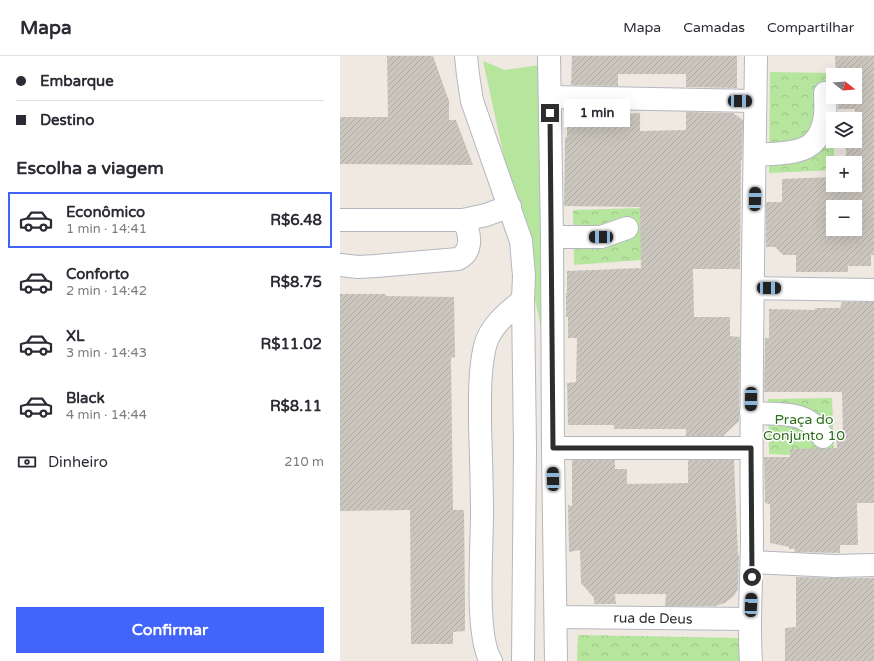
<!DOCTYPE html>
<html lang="pt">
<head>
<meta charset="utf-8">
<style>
  :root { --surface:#fff; --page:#f2f2f3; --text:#2b2b33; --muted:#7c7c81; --line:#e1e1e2; --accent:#4264fb }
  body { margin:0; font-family:"Varela Round",sans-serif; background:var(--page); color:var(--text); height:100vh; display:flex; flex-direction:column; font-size:15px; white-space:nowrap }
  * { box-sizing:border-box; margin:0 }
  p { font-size:13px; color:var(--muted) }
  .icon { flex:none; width:22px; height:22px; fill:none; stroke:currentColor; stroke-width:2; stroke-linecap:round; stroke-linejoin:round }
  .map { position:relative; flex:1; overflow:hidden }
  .panel { display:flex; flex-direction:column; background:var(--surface); width:340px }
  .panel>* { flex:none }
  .top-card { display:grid; align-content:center; height:88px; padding:0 16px; background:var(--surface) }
  .needle { width:26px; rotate:107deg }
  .tools { position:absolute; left:486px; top:12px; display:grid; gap:8px }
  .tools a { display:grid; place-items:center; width:36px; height:36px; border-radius:0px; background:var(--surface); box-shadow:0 4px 16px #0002; font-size:20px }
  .end { position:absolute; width:18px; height:18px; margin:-9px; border:5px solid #2e2e2e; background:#fff; box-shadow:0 0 0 2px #fff }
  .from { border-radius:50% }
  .bubble { position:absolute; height:28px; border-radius:0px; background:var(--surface); box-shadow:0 4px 16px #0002; font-size:13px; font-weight:700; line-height:28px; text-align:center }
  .car { position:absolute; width:12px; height:24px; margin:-12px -6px; border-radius:5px; box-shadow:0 0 3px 1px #0007; background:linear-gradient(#222 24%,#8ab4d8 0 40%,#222 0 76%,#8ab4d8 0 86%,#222 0) }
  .top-card b { display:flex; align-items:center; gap:14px; height:38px; font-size:15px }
  .top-card b+b { border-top:1px solid var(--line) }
  .top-card i { width:10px; height:10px; background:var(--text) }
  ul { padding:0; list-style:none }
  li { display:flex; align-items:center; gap:12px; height:56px; margin:0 8px 6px; padding:0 8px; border:2px solid transparent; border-radius:0px }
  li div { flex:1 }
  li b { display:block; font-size:15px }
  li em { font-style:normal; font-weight:700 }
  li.selected { border-color:var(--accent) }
  li>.icon { width:36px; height:36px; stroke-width:1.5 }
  h2 { padding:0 16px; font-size:18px; line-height:48px }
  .pay { display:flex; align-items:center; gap:10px; height:44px; padding:0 16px; font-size:15px }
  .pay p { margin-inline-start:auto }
  .cta { display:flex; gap:8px; margin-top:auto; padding:8px 16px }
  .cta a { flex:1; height:46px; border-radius:0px; background:var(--accent); color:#fff; font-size:16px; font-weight:700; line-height:46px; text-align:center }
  header { display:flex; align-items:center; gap:24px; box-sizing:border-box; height:56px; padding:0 20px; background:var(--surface); border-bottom:1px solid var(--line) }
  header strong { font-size:19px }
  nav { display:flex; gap:22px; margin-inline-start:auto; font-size:14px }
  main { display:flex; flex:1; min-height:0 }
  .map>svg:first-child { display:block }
</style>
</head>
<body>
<header>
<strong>Mapa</strong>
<nav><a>Mapa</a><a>Camadas</a><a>Compartilhar</a></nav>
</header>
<main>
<section class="panel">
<div class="top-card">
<b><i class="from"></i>Embarque</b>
<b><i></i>Destino</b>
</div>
<h2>Escolha a viagem</h2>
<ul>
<li class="selected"><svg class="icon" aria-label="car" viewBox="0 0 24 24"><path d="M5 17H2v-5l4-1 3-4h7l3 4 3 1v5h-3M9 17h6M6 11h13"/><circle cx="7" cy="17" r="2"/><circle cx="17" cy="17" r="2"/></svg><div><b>Econômico</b><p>1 min · 14:41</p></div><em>R$6.48</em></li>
<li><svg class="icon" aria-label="car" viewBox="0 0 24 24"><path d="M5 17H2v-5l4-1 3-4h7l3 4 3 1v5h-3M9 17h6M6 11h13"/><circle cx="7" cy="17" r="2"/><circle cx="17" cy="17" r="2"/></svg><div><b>Conforto</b><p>2 min · 14:42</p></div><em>R$8.75</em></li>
<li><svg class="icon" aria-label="car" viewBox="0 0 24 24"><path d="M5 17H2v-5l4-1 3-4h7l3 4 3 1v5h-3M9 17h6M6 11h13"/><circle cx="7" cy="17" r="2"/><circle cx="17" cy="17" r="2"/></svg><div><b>XL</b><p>3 min · 14:43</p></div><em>R$11.02</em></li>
<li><svg class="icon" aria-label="car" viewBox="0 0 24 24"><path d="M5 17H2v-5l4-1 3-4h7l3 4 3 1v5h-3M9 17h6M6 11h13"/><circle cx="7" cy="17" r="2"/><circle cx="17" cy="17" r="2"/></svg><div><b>Black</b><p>4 min · 14:44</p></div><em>R$8.11</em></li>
</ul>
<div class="pay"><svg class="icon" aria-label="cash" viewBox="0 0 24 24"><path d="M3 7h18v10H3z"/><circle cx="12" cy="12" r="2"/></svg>Dinheiro<p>210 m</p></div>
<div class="cta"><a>Confirmar</a></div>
</section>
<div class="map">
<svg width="534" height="605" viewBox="0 0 534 605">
  <defs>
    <pattern id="park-crowns" width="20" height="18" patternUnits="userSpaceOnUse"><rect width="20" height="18" fill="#b6e59e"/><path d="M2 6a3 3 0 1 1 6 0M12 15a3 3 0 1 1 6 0" fill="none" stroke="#9dc588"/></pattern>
    <pattern id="building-hatch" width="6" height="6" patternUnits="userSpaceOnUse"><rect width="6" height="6" fill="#cbc7bf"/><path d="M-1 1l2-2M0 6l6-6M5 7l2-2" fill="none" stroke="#afaba4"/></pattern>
  </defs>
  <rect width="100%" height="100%" fill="#efe9e1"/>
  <polygon fill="#b6e59e" points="143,5 165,14 200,9 205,290"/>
  <g fill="url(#park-crowns)">
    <polygon points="430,16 494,17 493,85 494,85 494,107 493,107 493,114 429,117"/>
    <polygon points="302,152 301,204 234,209 233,154"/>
    <polygon points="492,342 494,401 429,398 428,343"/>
    <polygon points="238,579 401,582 405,605 237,605"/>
  </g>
  <g fill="url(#building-hatch)" fill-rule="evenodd">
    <polygon points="47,0 93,0 109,45 109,64 116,64 133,109 0,108 0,61 48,61"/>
    <polygon points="232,0 397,0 397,32 346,31 346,18 278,18 278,30 231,29"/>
    <path d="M495 0H534V199H531V210H508V216H456V199H443L435 191H426V146H442V123L493 121V129H515V107H506V85H515V53H498V41H515V19H496ZM493 151H515V173H493Z"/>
    <polygon points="231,54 279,55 279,58 300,57 300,75 346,74 346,56 393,57 403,64 402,104 401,104 400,213 353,213 354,261 390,261 390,280 400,281 399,365 383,380 346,380 346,373 274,373 274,369 228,369 227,327 236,326 237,282 228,282 228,261 226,261 226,237 227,237 227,215 301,212 300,151 224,150 225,82 227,81 227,58 232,58"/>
    <polygon points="0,238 46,238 46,240 114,241 115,301 111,302 113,454 124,454 125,546 125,575 113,576 113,588 71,588 70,454 0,455"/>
    <polygon points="502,246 534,246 534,447 517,447 518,489 500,489 500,497 454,496 455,493 449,493 449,491 430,487 430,448 425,447 424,401 450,401 450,393 497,392 496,379 503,380 502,336 424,336 425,282 429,282 429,253 475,254 475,252 500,252"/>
    <polygon points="232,404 275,404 275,413 287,413 287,428 348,427 348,404 394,404 398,499 399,499 398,533 394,540 385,547 375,550 325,550 326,538 275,538 276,548 254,548 254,542 241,527 240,494 229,496 228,449 232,450"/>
    <polygon points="456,521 494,522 534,522 534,605 445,605 445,572 456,571"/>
  </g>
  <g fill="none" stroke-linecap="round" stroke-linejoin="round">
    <defs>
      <g id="minor">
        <polyline points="126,0 128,19 132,45 181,185 184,220 183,244 185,392 183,605"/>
        <polyline points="209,0 212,181 213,392 216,605"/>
        <polyline points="210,41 415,45"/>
        <path d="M416 99C449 96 480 101 485 59 486 52 485 44 485 37"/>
        <polyline points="0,164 123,164 146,159 170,150"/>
        <polyline points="212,181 261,181 287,172"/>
        <path d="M0 209 18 211 36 210 118 203C134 195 130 176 123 164"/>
        <polyline points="414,232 534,234"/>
        <path d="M411 357C427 358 454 356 468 365 474 368 478 375 483 381"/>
        <polyline points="213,392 411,392"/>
        <polyline points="412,506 495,510 534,509"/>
        <polyline points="216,561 410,563"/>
        <path d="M151 605C135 580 142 492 142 460 142 430 141 399 140 369 140 343 139 316 145 290 150 270 168 256 183 244"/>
        <path d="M411 605C408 564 412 522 412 480 410 320 414 160 416 0"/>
      </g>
    </defs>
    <use href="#minor" stroke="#b4b7c1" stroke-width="24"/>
    <use href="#minor" stroke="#fff" stroke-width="22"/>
  </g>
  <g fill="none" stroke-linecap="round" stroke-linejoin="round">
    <polyline stroke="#2e2e2e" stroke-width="5" points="210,57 213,392 411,392 412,521"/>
  </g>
  <g text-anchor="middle" stroke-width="3" stroke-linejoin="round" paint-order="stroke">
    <g font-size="14" fill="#2c6e1b" stroke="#fff">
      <text x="464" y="368">Praça do<tspan x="464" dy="16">Conjunto 10</tspan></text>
    </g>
    <g font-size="14" fill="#2e2e2e" stroke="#fff">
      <text transform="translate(313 562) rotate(1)" y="5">rua de Deus</text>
    </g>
  </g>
</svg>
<div class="tools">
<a><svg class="needle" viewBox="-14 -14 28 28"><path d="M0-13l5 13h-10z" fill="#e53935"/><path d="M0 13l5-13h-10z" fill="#7c7c81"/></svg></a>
<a><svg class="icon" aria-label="layers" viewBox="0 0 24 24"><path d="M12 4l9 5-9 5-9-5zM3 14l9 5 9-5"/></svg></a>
<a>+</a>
<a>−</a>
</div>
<i class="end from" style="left:412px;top:521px"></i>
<i class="end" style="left:210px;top:57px"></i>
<div class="bubble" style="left:224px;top:43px;width:66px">1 min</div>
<i class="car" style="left:400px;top:45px;rotate:91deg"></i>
<i class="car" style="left:415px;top:143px;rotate:1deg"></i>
<i class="car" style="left:261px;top:181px;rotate:270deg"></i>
<i class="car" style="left:429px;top:232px;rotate:91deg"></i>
<i class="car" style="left:411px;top:343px;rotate:181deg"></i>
<i class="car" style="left:213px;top:423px;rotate:359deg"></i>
<i class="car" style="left:411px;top:549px;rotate:2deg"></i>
</div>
</main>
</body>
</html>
